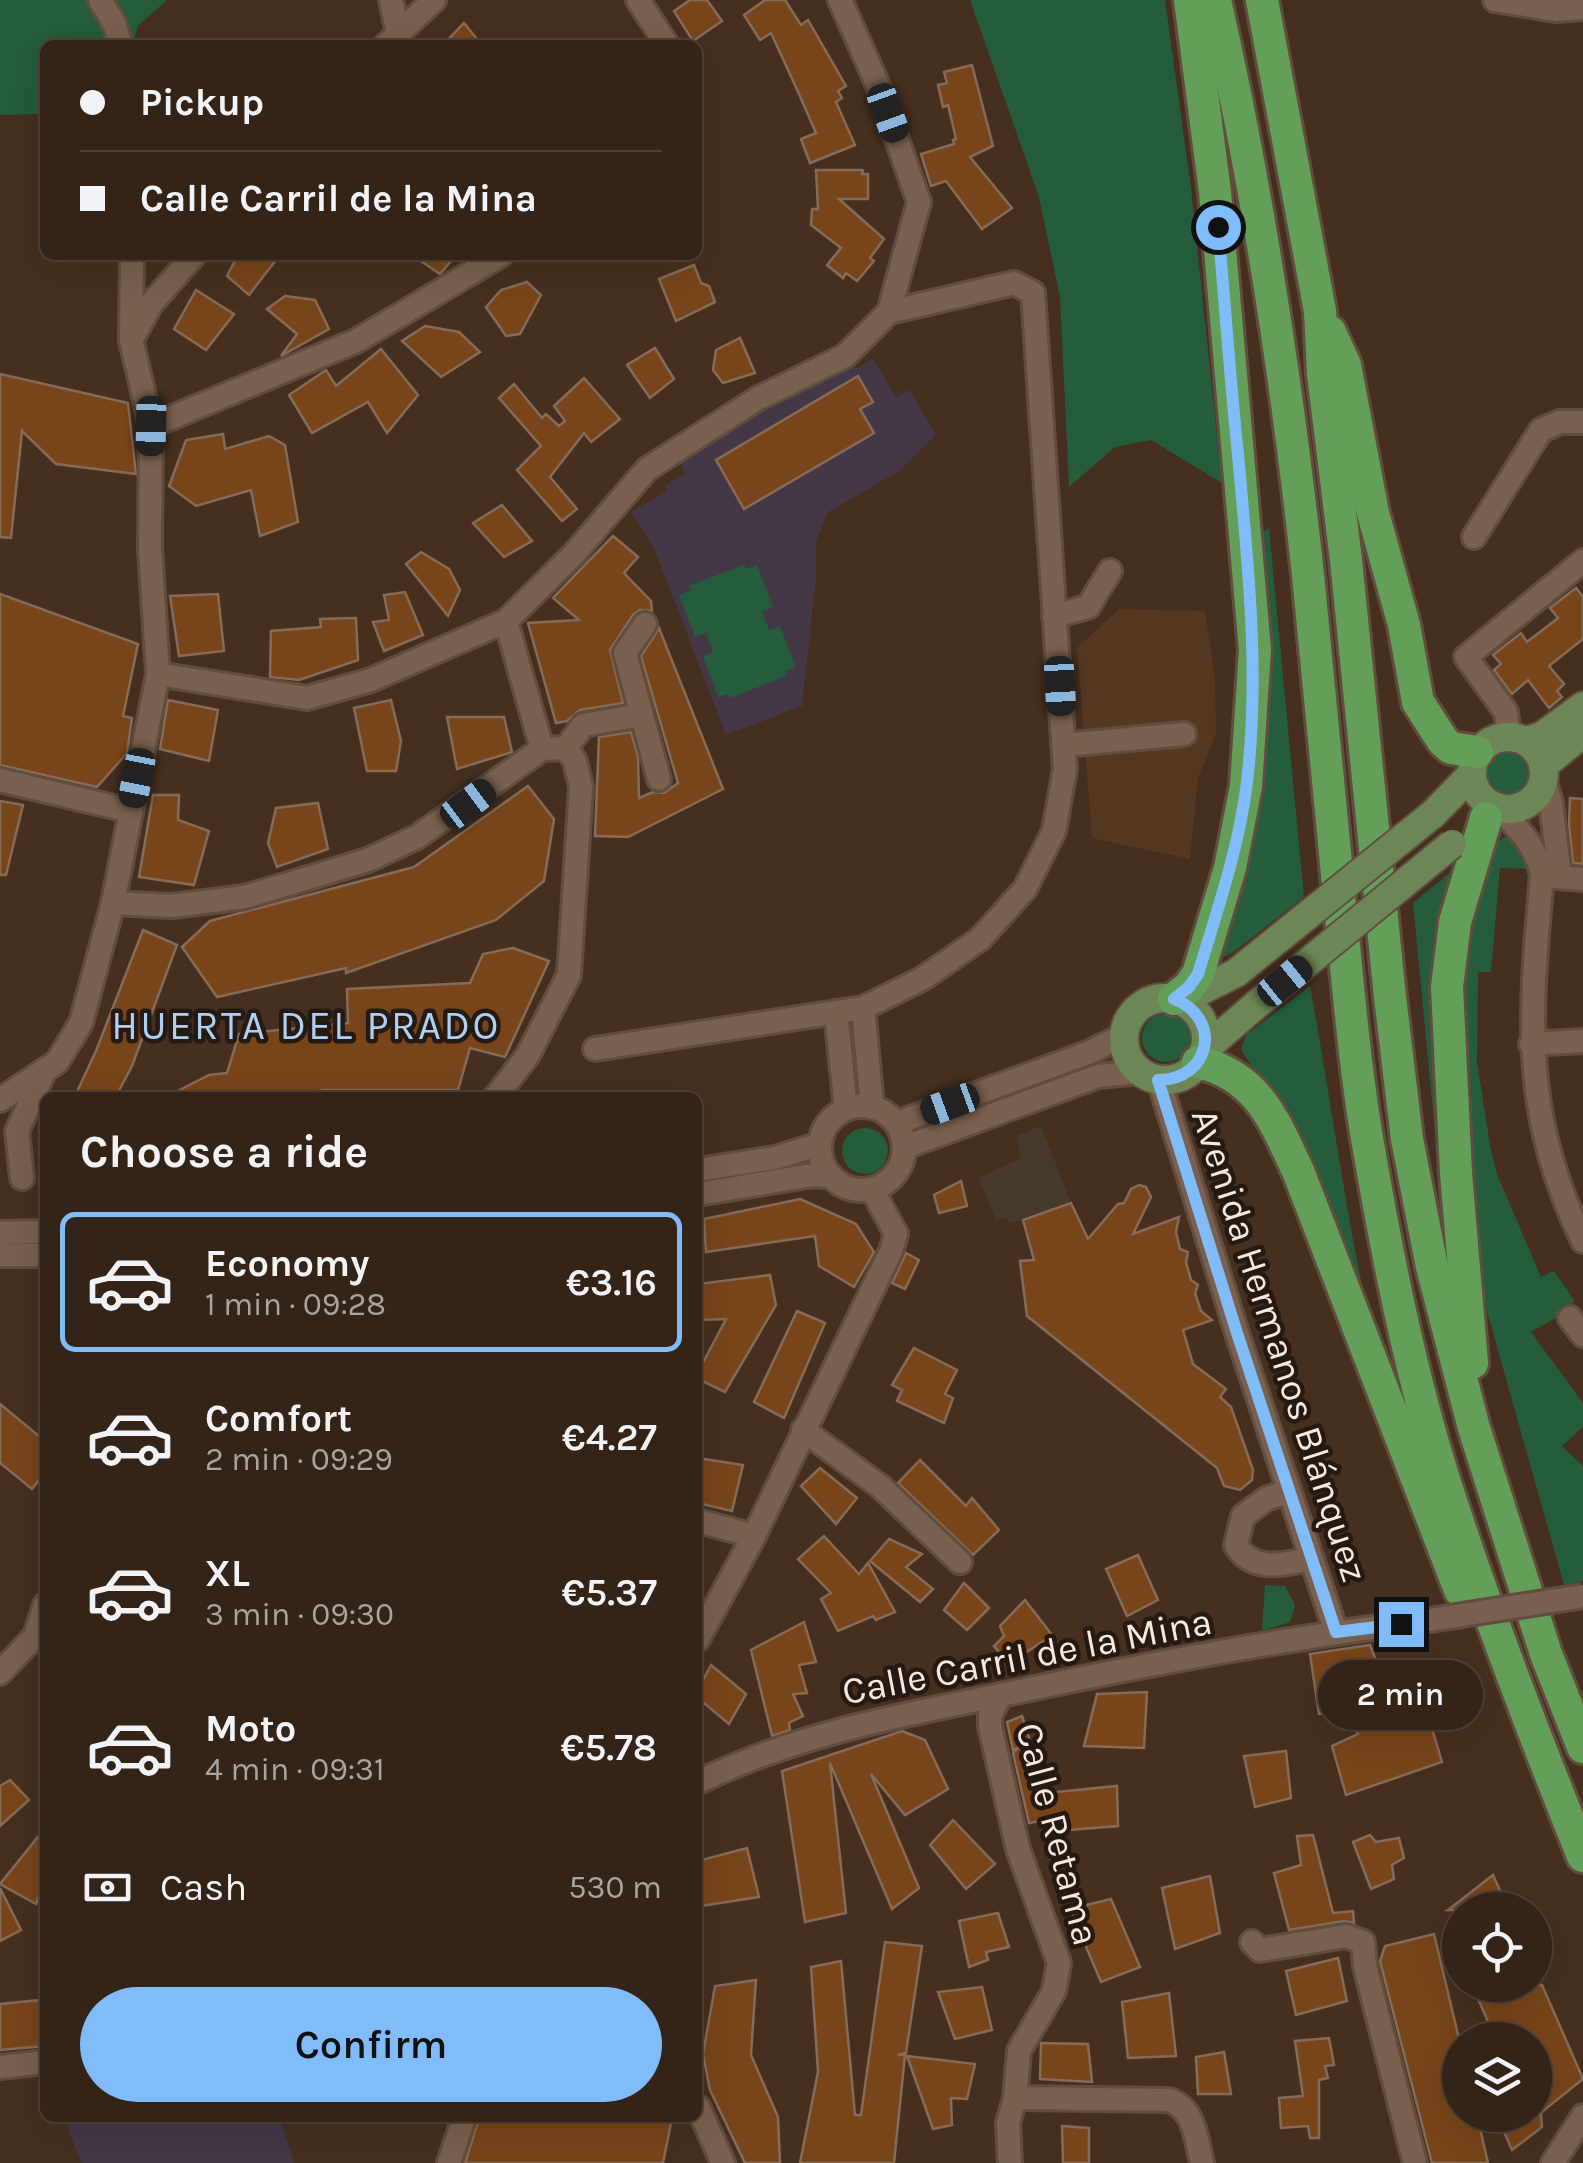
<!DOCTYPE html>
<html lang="en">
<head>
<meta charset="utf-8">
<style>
  :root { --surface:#342317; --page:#3f2f24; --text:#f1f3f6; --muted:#a9a4a1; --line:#4e4036; --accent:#81bcfa }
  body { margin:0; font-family:Karla,sans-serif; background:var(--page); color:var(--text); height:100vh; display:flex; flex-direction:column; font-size:38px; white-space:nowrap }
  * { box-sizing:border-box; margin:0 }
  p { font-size:32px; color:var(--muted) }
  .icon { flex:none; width:55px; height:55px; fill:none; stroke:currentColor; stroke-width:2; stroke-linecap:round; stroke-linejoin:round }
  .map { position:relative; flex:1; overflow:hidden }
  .details { position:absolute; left:40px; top:1092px; width:662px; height:1030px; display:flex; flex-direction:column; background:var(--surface); border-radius:15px; box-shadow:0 10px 40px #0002,0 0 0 2px var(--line) }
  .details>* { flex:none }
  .top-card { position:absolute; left:40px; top:40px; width:662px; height:220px; border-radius:15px; box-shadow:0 10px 40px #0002,0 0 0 2px var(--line); display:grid; align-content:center; height:220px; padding:0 40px; background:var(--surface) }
  .tools { position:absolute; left:1442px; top:1892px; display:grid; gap:20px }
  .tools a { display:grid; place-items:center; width:110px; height:110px; border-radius:50%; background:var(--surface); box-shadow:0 10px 40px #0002,0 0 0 2px var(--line); font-size:50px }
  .end { position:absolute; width:45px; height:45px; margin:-22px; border:12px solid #81bcfa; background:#111; box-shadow:0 0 0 5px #111 }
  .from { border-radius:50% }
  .bubble { position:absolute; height:70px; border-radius:35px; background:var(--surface); box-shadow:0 10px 40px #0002,0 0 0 2px var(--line); font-size:32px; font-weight:600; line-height:70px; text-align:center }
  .car { position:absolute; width:30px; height:60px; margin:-30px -15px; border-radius:12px; box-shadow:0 0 8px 2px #0007; background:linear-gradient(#222 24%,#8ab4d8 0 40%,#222 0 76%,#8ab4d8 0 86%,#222 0) }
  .top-card b { display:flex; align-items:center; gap:35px; height:95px; font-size:38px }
  .top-card b+b { border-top:2px solid var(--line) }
  .top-card i { width:25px; height:25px; background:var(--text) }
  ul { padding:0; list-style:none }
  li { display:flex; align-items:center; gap:30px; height:140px; margin:0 20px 15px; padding:0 20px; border:5px solid transparent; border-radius:15px }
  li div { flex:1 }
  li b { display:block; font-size:38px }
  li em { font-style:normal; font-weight:600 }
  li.on { border-color:var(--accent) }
  li>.icon { width:90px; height:90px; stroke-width:1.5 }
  h2 { padding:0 40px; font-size:45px; line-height:120px }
  .pay { display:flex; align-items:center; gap:25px; height:110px; padding:0 40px; font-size:38px }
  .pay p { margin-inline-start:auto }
  .button { display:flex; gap:20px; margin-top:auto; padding:20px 40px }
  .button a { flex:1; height:115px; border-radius:60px; background:var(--accent); color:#111; font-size:40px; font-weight:600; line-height:115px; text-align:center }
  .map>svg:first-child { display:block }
</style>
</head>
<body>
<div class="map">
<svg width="1583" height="2163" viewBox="0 0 1583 2163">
  <rect width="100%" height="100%" fill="#462f1f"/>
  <polygon fill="#473a2c" points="1041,1126 1071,1203 1009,1224 1008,1218 996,1221 979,1178 1021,1158 1016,1136"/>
  <polygon fill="#553822" points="1119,609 1205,611 1215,678 1216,733 1198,778 1190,859 1092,838 1077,648"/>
  <g fill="#443846">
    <polygon points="873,358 896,397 909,390 936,435 899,471 827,513 816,541 816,580 802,706 726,735 654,548 631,512 667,491 665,485 686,474 681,464 712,441 852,360 857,368"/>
    <polygon points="64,2118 280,2118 294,2163 81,2163"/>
  </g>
  <g fill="#245c3c">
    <polygon points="0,0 167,0 138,26 132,45 45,45 45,114 0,115"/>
    <polygon points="970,0 1165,0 1191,188 1222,483 1151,440 1115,447 1069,487 1060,297 1039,197"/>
    <polygon points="1269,528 1304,897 1232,953 1219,959 1261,533"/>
    <polygon points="744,565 747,569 757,565 773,607 762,611 769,630 780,626 796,667 785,671 786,676 730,698 728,694 718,697 703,656 713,652 706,633 695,637 679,595 690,591 688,586"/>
    <circle cx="1508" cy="771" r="24"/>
    <path d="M1505 837C1522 841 1526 854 1531 869L1500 868 1491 972H1478L1477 1062 1490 1145 1497 1174 1541 1277 1554 1271 1574 1300 1571 1309 1531 1332 1583 1403V1427L1562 1446 1583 1466V1581L1564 1585 1483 1297 1459 1032 1464 942 1494 844Z"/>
    <polygon points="1457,867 1442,1140 1437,1153 1413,903"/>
    <path d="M1310 986C1332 1105 1347 1225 1374 1342L1260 1078 1241 1050 1246 1035Z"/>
    <circle cx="1166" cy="1038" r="24"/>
    <circle cx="865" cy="1151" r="23"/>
    <polygon points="1265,1585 1285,1586 1295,1605 1290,1622 1262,1631"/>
  </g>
  <g fill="#784419" stroke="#856b58" stroke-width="2.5">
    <polygon points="690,0 707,0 722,21 693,41 674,11"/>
    <polygon points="765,0 785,0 801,25 808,20 846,86 838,91 842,98 836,102 855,145 810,163 801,139 816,133 799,94 771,33 760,40 744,15"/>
    <polygon points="464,23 482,45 443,45"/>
    <polygon points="972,65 993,146 970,157 1012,208 982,229 946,181 931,186 921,154 954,144 953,140 956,139 948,105 943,107 938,85 947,83 944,72"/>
    <polygon points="816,170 863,170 862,174 868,174 868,199 839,199 884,239 870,258 874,261 857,281 846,273 843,278 827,265 841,248 811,225 812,209 818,209"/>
    <polygon points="238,255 280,255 249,295 227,276"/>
    <polygon points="412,255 456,255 440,274"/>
    <polygon points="694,265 701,283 709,286 715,302 676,321 659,279"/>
    <polygon points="527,282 541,295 520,334 506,336 486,307 501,290"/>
    <polygon points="196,290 234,314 206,350 174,329"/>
    <polygon points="285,296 315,300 329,329 281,356 297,334 267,309"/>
    <polygon points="425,326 459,332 480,352 441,377 402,341"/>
    <polygon points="740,338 755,373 723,383 713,370 716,350"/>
    <polygon points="655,348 674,379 650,398 627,365"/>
    <polygon points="381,349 418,395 387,433 368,402 312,433 289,395 326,370 336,386"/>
    <polygon points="0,374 128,403 136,474 56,464 22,431 11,538 0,537"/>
    <polygon points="858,376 873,402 860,409 874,433 744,509 716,460"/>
    <polygon points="584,378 620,419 591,442 584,433 550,477 577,509 562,521 517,470 541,446 499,398 514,384 542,418 546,414 559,426 565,421 554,406"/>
    <polygon points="223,434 225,449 269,436 285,445 298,522 260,536 251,490 196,506 169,486 186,440"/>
    <polygon points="502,505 532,541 504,557 473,523"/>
    <polygon points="613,536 638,557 624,573 651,601 652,611 640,610 633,615 610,650 623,703 580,710 567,721 556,723 528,623 579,620 553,598"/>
    <polygon points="421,552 449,569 460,590 448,616 406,564"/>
    <polygon points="1576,588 1583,597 1583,639 1549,666 1564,684 1557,691 1562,697 1549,708 1528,680 1512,694 1494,670 1501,664 1493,655 1521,633 1527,642 1558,618 1550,608"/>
    <polygon points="405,592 423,635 384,651 373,622 389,620 384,595"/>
    <polygon points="0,594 138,644 123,716 132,718 127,753 97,787 0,765"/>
    <polygon points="218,594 224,651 179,656 170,596"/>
    <polygon points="356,618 358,660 299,680 270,677 271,631 321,627 320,619"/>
    <polygon points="659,628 723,789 628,837 595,836 599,737 631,732 638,757 639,798 653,792 664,793 678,783 641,656"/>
    <polygon points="168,700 218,710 209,761 160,749"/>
    <polygon points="391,700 401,741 396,771 367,771 354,708"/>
    <polygon points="447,717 504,717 512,752 457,769"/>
    <polygon points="528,786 554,819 544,881 496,920 346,973 346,968 217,997 182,947 210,921 414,867"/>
    <polygon points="153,795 179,795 178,820 209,831 194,885 139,877"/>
    <polygon points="1570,798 1583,799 1583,864 1573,863 1569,824"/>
    <polygon points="0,801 23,805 6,875 0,875"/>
    <polygon points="318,803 328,849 277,867 268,843 276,808"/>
    <polygon points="143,930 177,945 132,1066 115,1098 74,1098 96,1051"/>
    <polygon points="513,948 549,961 505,1057 470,1048 458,1090 323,1090 293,1098 164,1098 209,1075 227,1073 239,1034 348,1023 347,989 470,983 483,954"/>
    <polygon points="961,1181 967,1206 939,1213 934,1195"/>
    <polygon points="1139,1185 1146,1187 1151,1197 1133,1234 1179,1217 1176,1232 1180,1249 1188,1252 1186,1262 1191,1280 1198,1285 1195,1293 1201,1311 1212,1320 1183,1330 1193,1364 1226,1389 1220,1397 1231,1407 1253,1470 1252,1480 1240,1490 1224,1486 1217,1468 1027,1316 1020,1261 1034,1260 1023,1220 1071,1203 1088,1239 1118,1204 1124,1203 1131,1189"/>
    <polygon points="800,1199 856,1224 874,1252 854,1287 819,1266 815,1236 706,1252 704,1219"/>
    <polygon points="906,1253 919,1260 905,1289 892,1283"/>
    <polygon points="770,1275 776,1305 725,1392 698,1379 698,1372 726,1319 698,1320 698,1284"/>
    <polygon points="797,1311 825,1323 784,1418 754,1402"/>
    <polygon points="914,1348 957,1370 945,1394 953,1398 944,1423 897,1401 902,1390 892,1385"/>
    <polygon points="0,1404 45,1441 45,1472 32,1489 0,1463"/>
    <polygon points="698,1458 743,1465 732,1511 698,1503"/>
    <polygon points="920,1460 966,1506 972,1498 999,1530 973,1555 898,1483"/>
    <polygon points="820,1468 857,1498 836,1524 801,1486"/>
    <polygon points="824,1536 859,1574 868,1563 895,1612 876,1620 873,1616 838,1631 821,1599 831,1593 798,1559"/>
    <polygon points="889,1539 922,1554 906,1567 933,1589 920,1602 870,1561"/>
    <polygon points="1138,1555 1158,1600 1127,1616 1106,1569"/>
    <polygon points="964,1583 989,1608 967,1630 944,1610"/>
    <polygon points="1025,1600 1052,1635 1009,1664 994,1646 1004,1636 1000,1626"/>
    <polygon points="804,1622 816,1662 799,1665 807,1693 793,1694 803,1716 789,1723 790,1730 772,1736 751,1650"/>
    <polygon points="1370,1645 1398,1718 1427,1712 1442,1762 1346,1795 1332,1746 1358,1734 1349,1707 1319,1714 1310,1654"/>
    <polygon points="711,1665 746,1694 729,1724 698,1698 698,1690"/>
    <polygon points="1147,1692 1144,1748 1084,1746 1097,1694"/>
    <polygon points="1022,1716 1047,1793 1117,1786 1118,1826 1069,1830 1067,1816 1029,1823 1013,1753 1019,1747 1013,1750 1007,1722"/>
    <polygon points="902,1731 925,1740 948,1789 905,1815 871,1774 919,1888 892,1909 830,1763 846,1913 805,1922 782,1771"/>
    <polygon points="1286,1751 1291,1798 1255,1807 1244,1756"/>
    <polygon points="10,1780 29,1800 0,1826 0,1786"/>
    <polygon points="953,1820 995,1864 966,1889 930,1845"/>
    <polygon points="45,1828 45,1882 36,1904 0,1884"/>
    <polygon points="1313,1835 1333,1913 1353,1911 1354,1923 1344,1921 1289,1930 1274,1873 1301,1865 1297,1836"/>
    <polygon points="1370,1835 1376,1842 1399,1838 1404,1858 1392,1865 1394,1879 1371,1889 1353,1842"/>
    <polygon points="747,1848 759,1897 701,1906 698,1861"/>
    <polygon points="1493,1875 1509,1910 1448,1910"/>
    <polygon points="1210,1876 1220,1933 1175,1949 1162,1888"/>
    <polygon points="0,1888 21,1930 0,1941"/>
    <polygon points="1111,1899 1140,1967 1101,1982 1070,1909"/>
    <polygon points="998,1913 1009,1947 986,1952 988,1960 969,1967 959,1921"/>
    <polygon points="1434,1934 1460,2043 1460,2115 1477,2115 1488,2163 1432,2163 1380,1961 1385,1946"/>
    <polygon points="885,1942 922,1946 906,2053 898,2055 905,2055 894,2163 800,2163 818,2072 811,1967 841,1961 855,2115 861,2115"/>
    <polygon points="1338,1958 1347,2001 1296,2015 1286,1971"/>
    <polygon points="756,1980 751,2055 778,2117 780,2163 745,2163 710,2090 703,2054 715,1986"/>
    <polygon points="1472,1985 1542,1985 1583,2079 1538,2115 1541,2115 1542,2127 1512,2150 1504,2132 1517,2115 1535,2115 1535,2040 1496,2040"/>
    <polygon points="982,1987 992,2030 955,2039 938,1992"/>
    <polygon points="1169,1993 1176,2056 1128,2058 1122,2002"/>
    <polygon points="39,2000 45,2012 45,2046 0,2050 0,2004"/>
    <polygon points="1329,2038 1334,2065 1325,2066 1328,2078 1319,2080 1319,2138 1310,2138 1308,2126 1281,2128 1279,2098 1303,2096 1295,2041"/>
    <polygon points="1041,2043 1088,2044 1092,2082 1040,2079"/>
    <polygon points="1224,2052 1231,2094 1198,2094 1196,2057"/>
    <polygon points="907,2056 975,2064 967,2099 951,2098 952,2125 933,2129"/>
    <polygon points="479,2118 672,2118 663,2163 465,2163"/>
    <polygon points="1062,2126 1089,2128 1089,2163 1063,2163"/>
  </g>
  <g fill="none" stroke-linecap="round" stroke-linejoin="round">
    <defs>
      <g id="minor">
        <polyline points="100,0 115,25 120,45"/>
        <polyline points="391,0 398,34"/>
        <polyline points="638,0 667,45"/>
        <polyline points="1495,0 1556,10 1583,8"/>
        <polyline points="386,45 434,0"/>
        <polyline points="133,337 151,304 194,255"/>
        <polyline points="151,426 356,341 501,255"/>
        <polyline points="1474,537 1541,430 1560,422 1583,422"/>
        <polyline points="1054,616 1088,607 1110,571"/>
        <polyline points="506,621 542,749"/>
        <polyline points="645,624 625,653 659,779"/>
        <polyline points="158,674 307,698 371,680 506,621 574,554 647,469 757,399 845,356 889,312 919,202 877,83 840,0"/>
        <polyline points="1509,736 1506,712 1466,657 1583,561"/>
        <polyline points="1063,745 1184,734"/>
        <polyline points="566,748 583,725 641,715"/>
        <polyline points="1544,778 1551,803 1560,877"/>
        <polyline points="0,780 131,811"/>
        <path d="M1500 809C1519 830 1537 847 1542 875 1530 1015 1520 1111 1583 1241"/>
        <polyline points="1545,876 1583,879"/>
        <polyline points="113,903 172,906 245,897 368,860 417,837 542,749 566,748 575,761 581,787 569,975 528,1055 495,1098"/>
        <polyline points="863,1008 872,1107"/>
        <polyline points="836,1012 846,1109"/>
        <polyline points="1531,1044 1583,1041"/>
        <polyline points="595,1049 863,1008 922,979 980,939 1025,889 1054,831 1065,769 1033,293 1014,283 889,312"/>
        <polyline points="1159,1080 1237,1333 1336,1632"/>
        <polyline points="0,1100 57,1062 81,1023 113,903 158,674 150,548 151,426 131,340 132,255"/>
        <circle cx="862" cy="1148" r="42"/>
        <polyline points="897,1123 1088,1053 1124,1035"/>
        <polyline points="905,1147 1098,1076 1141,1072"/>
        <polyline points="698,1170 775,1158 820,1144"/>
        <polyline points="22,1178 17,1131 43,1074"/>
        <polyline points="698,1194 813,1175 831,1176"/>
        <polyline points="0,1233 45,1232"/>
        <polyline points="0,1255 45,1255"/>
        <polyline points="1570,1318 1583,1335"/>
        <polyline points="803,1430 881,1487 960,1562"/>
        <path d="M1289 1491 1266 1499 1243 1516 1236 1545C1252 1573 1285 1564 1311 1559"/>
        <polyline points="698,1521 754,1536"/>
        <polyline points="698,1639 754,1536 891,1251 896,1234 872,1189"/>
        <polyline points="0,1673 35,1636 45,1605"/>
        <polyline points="1001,1695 990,1715 990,1726 1018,1849 1059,1963 1054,1991 1019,2051 1015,2098 1008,2123 1010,2163"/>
        <path d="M698 1782C803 1732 899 1716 1011 1693 1148 1664 1285 1638 1424 1621"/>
        <polyline points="1252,1942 1260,1950 1346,1936 1363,1942 1365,1966 1415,2163"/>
        <polyline points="0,2067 45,2062"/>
        <path d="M1015 2098 1169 2100C1195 2109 1196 2139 1202 2163"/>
        <polyline points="698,2107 723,2163"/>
        <polyline points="449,2163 464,2118"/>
        <polyline points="1553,2163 1583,2116"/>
      </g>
      <g id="major">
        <circle cx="1508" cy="773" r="36"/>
        <polyline points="1526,741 1542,736 1583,706"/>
        <polyline points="1543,766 1583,733"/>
        <polyline points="1433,814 1471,775"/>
        <circle cx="1165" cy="1039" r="41"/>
        <polyline points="1180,1001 1236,973"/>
        <polyline points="1204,1050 1257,1004"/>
      </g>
      <g id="highway">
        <path d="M1215 0C1258 190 1287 381 1308 575 1320 689 1330 803 1341 917 1349 993 1355 1069 1368 1144 1388 1260 1411 1377 1447 1489 1487 1613 1534 1735 1583 1856"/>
        <polyline points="1262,0 1320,311 1323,374 1346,560 1390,997 1407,1139 1432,1267 1474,1428 1546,1654 1583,1747"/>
        <polyline points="1330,332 1345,365 1373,513 1404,625 1418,702 1443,741 1451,748 1477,752"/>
        <polyline points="1174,999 1189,987 1198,974 1230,868 1246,786 1255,650 1215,192 1190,0"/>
        <path d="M1198 1062C1258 1076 1274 1120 1298 1171L1460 1590"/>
        <polyline points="1472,1363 1456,1173 1447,987 1455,922 1486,818"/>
      </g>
    </defs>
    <use href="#minor" stroke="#614d3f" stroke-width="28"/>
    <use href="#major" stroke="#614d3f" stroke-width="32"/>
    <use href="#highway" stroke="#614d3f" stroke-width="38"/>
    <use href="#minor" stroke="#7a604e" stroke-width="22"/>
    <use href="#major" stroke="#6c8655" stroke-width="28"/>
    <use href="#highway" stroke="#639f59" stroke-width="32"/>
    <defs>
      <polyline id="minor-bridge" points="1424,1621 1583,1596"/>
      <g id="major-bridge">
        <polyline points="1236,973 1433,814"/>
        <polyline points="1257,1004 1452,844"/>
      </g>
    </defs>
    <use href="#minor-bridge" stroke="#614d3f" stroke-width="28" stroke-linecap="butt"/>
    <use href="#major-bridge" stroke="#614d3f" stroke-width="32" stroke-linecap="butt"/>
    <use href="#minor-bridge" stroke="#7a604e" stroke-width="22"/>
    <use href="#major-bridge" stroke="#6c8655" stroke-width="28"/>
  </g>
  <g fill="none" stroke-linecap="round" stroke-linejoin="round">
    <path stroke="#81bcfa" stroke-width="12" d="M1218 227C1225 303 1230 379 1238 455 1248 565 1260 672 1247 782 1239 848 1217 911 1198 974L1189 987 1174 999C1223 1018 1211 1080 1158 1080L1237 1333 1336 1632 1401 1624"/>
  </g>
  <g text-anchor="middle" stroke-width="9" stroke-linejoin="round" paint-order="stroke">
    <g font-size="38" fill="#f8e8de" stroke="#251a13">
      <text transform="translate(1280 1345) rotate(72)" y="13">Avenida Hermanos Blánquez</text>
      <text transform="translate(1027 1656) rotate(-11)" y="13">Calle Carril de la Mina</text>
      <text transform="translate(1058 1834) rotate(75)" y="13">Calle Retama</text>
    </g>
    <g font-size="40" letter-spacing="2.5" fill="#b0d0f3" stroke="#251a13">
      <text x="306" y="1039">HUERTA DEL PRADO</text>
    </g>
  </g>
</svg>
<div class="tools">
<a><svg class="icon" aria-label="locate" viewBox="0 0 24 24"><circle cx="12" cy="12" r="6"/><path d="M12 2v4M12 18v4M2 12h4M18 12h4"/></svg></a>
<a><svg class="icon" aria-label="layers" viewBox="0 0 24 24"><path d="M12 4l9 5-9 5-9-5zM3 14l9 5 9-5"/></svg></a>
</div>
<i class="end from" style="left:1218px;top:227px"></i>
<i class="end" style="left:1401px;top:1624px"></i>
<div class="bubble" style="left:1318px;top:1660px;width:165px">2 min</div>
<i class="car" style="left:888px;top:113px;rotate:160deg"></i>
<i class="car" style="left:151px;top:426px;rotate:181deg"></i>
<i class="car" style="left:1060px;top:686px;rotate:177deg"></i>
<i class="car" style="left:137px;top:778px;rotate:191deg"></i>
<i class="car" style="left:468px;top:804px;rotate:53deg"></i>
<i class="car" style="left:1285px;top:981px;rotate:51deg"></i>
<i class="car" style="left:950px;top:1104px;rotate:250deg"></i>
<div class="top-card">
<b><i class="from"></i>Pickup</b>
<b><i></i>Calle Carril de la Mina</b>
</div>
<section class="details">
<h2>Choose a ride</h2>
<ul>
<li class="on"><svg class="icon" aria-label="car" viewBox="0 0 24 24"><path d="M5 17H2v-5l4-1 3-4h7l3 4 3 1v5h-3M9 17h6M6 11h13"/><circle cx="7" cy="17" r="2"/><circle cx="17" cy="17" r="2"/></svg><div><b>Economy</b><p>1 min · 09:28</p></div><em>€3.16</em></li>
<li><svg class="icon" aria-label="car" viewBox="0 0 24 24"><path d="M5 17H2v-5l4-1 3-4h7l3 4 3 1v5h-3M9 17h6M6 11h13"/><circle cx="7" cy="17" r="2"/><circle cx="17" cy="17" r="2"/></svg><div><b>Comfort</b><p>2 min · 09:29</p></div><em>€4.27</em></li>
<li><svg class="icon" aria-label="car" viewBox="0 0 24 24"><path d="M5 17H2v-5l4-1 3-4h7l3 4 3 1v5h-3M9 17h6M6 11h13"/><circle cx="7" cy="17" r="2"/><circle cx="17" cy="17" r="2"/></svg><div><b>XL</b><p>3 min · 09:30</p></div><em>€5.37</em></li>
<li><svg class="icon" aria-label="car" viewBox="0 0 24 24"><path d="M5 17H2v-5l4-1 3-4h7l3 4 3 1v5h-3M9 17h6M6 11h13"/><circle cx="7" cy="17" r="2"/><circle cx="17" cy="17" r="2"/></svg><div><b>Moto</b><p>4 min · 09:31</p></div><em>€5.78</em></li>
</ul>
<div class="pay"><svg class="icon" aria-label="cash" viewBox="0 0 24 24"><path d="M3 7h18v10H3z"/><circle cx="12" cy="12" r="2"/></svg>Cash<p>530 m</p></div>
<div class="button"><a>Confirm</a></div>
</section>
</div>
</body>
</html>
